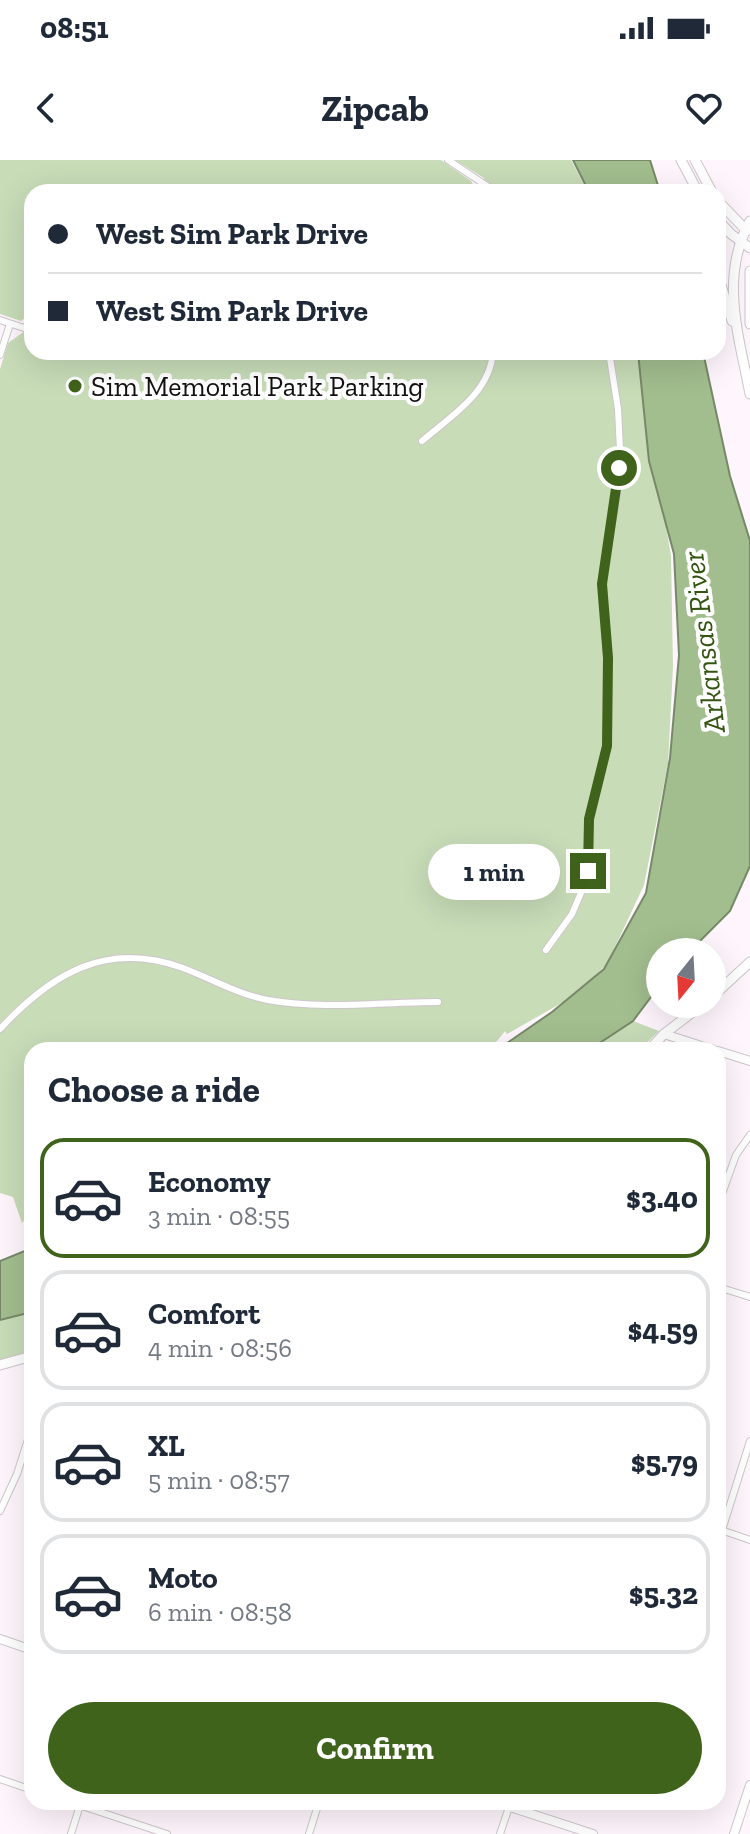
<!DOCTYPE html>
<html lang="en">
<head>
<meta charset="utf-8">
<style>
  :root { --surface:#fff; --page:#f6f6f7; --text:#1f2937; --muted:#747a83; --line:#e0e1e3; --accent:#40631b }
  body { margin:0; font-family:"Zilla Slab",serif; background:var(--page); color:var(--text); height:100vh; display:flex; flex-direction:column; font-size:30px; white-space:nowrap }
  * { box-sizing:border-box; margin:0 }
  p { font-size:26px; color:var(--muted) }
  .icon { flex:none; width:44px; height:44px; fill:none; stroke:currentColor; stroke-width:2; stroke-linecap:round; stroke-linejoin:round }
  .map { position:relative; flex:1; overflow:hidden }
  .details { position:absolute; left:24px; top:882px; width:702px; height:768px; display:flex; flex-direction:column; background:var(--surface); border-radius:24px; box-shadow:0 8px 32px #0002 }
  .details>* { flex:none }
  .hud { position:absolute; left:24px; top:24px; width:702px; height:176px; border-radius:24px; box-shadow:0 8px 32px #0002; display:grid; align-content:center; height:176px; padding:0 24px; background:var(--surface) }
  .needle { width:52px; rotate:198deg }
  .tools { position:absolute; left:646px; top:778px; display:grid; gap:16px }
  .tools a { display:grid; place-items:center; width:80px; height:80px; border-radius:50%; background:var(--surface); box-shadow:0 8px 32px #0002; font-size:40px }
  .end { position:absolute; width:36px; height:36px; margin:-18px; border:10px solid #40631b; background:#fff; box-shadow:0 0 0 4px #fff }
  .from { border-radius:50% }
  .bubble { position:absolute; height:56px; border-radius:28px; background:var(--surface); box-shadow:0 8px 32px #0002; font-size:26px; font-weight:700; line-height:56px; text-align:center }
  .hud b { display:flex; align-items:center; gap:28px; height:76px; font-size:30px }
  .hud b+b { border-top:2px solid var(--line) }
  .hud i { width:20px; height:20px; background:var(--text) }
  ul { padding:0; list-style:none }
  li { display:flex; align-items:center; gap:24px; height:120px; margin:0 16px 12px; padding:0 8px; border:4px solid var(--line); border-radius:24px }
  li div { flex:1 }
  li b { display:block; font-size:30px }
  li em { font-style:normal; font-weight:700 }
  li.active { border-color:var(--accent) }
  li>.icon { width:72px; height:72px; stroke-width:1.5 }
  h2 { padding:0 24px; font-size:36px; line-height:96px }
  .cta { display:flex; gap:16px; margin-top:auto; padding:16px 24px }
  .cta a { flex:1; height:92px; border-radius:48px; background:var(--accent); color:#fff; font-size:32px; font-weight:700; line-height:92px; text-align:center }
  .status { display:flex; justify-content:space-between; align-items:center; height:56px; padding:0 40px; background:var(--surface); direction:ltr }
  .status svg { height:22px; fill:currentColor }
  header { display:flex; justify-content:space-between; align-items:center; height:104px; padding:0 24px; background:var(--surface); font-size:36px; font-weight:700 }
  .map>svg:first-child { display:block }
</style>
</head>
<body>
<div class="status"><b>08:51</b><svg viewBox="0 0 49 12"><path d="M0 12V9h3v3zM5 12V6h3v6zM10 12V3h3v9zM15 12V0h3v12zM26 1h20v11H26zM47 4h2v5h-2z"/></svg></div>
<header><svg class="icon" aria-label="back" viewBox="0 0 24 24"><path d="M15 5l-7 7 7 7"/></svg>Zipcab<svg class="icon" aria-label="heart" viewBox="0 0 24 24"><path d="M12 20l-8-8c-3-5 5-10 8-4 3-6 11-1 8 4z"/></svg></header>
<div class="map">
<svg width="750" height="1674" viewBox="0 0 750 1674">
  <rect width="100%" height="100%" fill="#fef6fc"/>
  <g fill="#c8dcb8">
    <polygon points="0,0 441,0 471,21 474,26 469,32 32,32 32,153 21,161 0,154"/>
    <polygon points="455,0 571,0 588,32 474,32 484,18"/>
    <polygon points="32,166 32,192 637,192 671,396 673,506 668,604 644,725 607,804 574,836 507,874 505,871 497,881 481,890 32,890 32,1050 22,1063 13,1037 0,1033 0,209 8,183"/>
    <polygon points="633,861 659,871 639,890 589,890"/>
    <polygon points="32,1152 32,1191 0,1201 0,1160"/>
  </g>
  <g fill="#a2bd8e" stroke="#778969" stroke-width="2">
    <polygon points="573,0 650,0 660,32 589,32"/>
    <polygon points="638,192 703,192 730,316 750,381 750,706 730,751 689,792 660,792 660,825 633,861 589,890 497,890 552,852 604,809 646,733 670,598 679,495 674,394 649,301"/>
    <polygon points="32,1088 32,1152 0,1160 0,1101"/>
  </g>
  <g fill="none" stroke-linecap="round" stroke-linejoin="round">
    <defs>
      <g id="minor">
        <polyline points="448,0 496,32"/>
        <polyline points="0,160 24,168 32,162"/>
        <polyline points="0,195 10,164"/>
        <path d="M422 281C451 256 490 233 493 192"/>
        <polyline points="546,790 572,754 586,721 589,659 607,586 608,498 602,424 618,327 620,290 618,249 609,192"/>
        <path d="M0 869C51 814 106 780 183 808 212 819 237 834 268 840 324 850 382 842 438 842"/>
        <polyline points="718,1045 736,995 750,975"/>
        <polyline points="718,1127 750,1137"/>
        <polyline points="0,1351 17,1314 32,1267"/>
        <polyline points="721,1370 750,1380"/>
        <polyline points="718,1383 750,1281"/>
        <polyline points="0,1619 32,1630"/>
        <polyline points="70,1642 167,1674"/>
        <polyline points="71,1674 81,1642"/>
        <polyline points="309,1674 319,1642"/>
        <polyline points="500,1674 509,1647"/>
      </g>
      <g id="tertiary">
        <polyline points="664,874 714,890"/>
        <polyline points="718,891 750,901"/>
        <polyline points="0,1479 32,1490"/>
        <polyline points="495,1642 593,1674"/>
        <polyline points="734,1674 750,1625"/>
      </g>
      <g id="secondary">
        <polyline points="681,0 698,32"/>
        <polyline points="695,0 712,32"/>
        <polyline points="718,41 747,71"/>
        <polyline points="718,60 731,74 750,88"/>
        <path d="M750 61C719 117 739 176 750 234"/>
        <polyline points="750,111 750,164"/>
        <polyline points="718,115 732,161"/>
        <polyline points="712,837 750,802"/>
        <polyline points="649,890 664,874 703,844"/>
        <polyline points="0,1205 32,1196"/>
      </g>
    </defs>
    <use href="#minor" stroke="#cec6cc" stroke-width="8"/>
    <use href="#tertiary" stroke="#cec6cc" stroke-width="10"/>
    <use href="#secondary" stroke="#cec6cc" stroke-width="11"/>
    <use href="#minor" stroke="#fff" stroke-width="6"/>
    <use href="#tertiary" stroke="#fff" stroke-width="8"/>
    <use href="#secondary" stroke="#fff" stroke-width="9"/>
  </g>
  <g fill="none" stroke-linecap="round" stroke-linejoin="round">
    <polyline stroke="#40631b" stroke-width="10" points="588,711 589,659 607,586 608,498 602,424 619,308"/>
  </g>
  <circle fill="#40631b" stroke="#fff" stroke-width="3" cx="75" cy="226" r="8"/>
  <g text-anchor="middle" stroke-width="8" stroke-linejoin="round" paint-order="stroke">
    <g font-size="28" fill="#131012" stroke="#fff" text-anchor="start">
      <text x="91" y="236">Sim Memorial Park Parking</text>
    </g>
    <g font-size="30" font-style="italic" fill="#345411" stroke="#fff">
      <text transform="translate(704 482) rotate(-97)" y="10">Arkansas River</text>
    </g>
  </g>
</svg>
<div class="tools">
<a><svg class="needle" viewBox="-14 -14 28 28"><path d="M0-13l5 13h-10z" fill="#e53935"/><path d="M0 13l5-13h-10z" fill="#747a83"/></svg></a>
</div>
<i class="end from" style="left:619px;top:308px"></i>
<i class="end" style="left:588px;top:711px"></i>
<div class="bubble" style="left:428px;top:684px;width:132px">1 min</div>
<div class="hud">
<b><i class="from"></i>West Sim Park Drive</b>
<b><i></i>West Sim Park Drive</b>
</div>
<section class="details">
<h2>Choose a ride</h2>
<ul>
<li class="active"><svg class="icon" aria-label="car" viewBox="0 0 24 24"><path d="M5 17H2v-5l4-1 3-4h7l3 4 3 1v5h-3M9 17h6M6 11h13"/><circle cx="7" cy="17" r="2"/><circle cx="17" cy="17" r="2"/></svg><div><b>Economy</b><p>3 min · 08:55</p></div><em>$3.40</em></li>
<li><svg class="icon" aria-label="car" viewBox="0 0 24 24"><path d="M5 17H2v-5l4-1 3-4h7l3 4 3 1v5h-3M9 17h6M6 11h13"/><circle cx="7" cy="17" r="2"/><circle cx="17" cy="17" r="2"/></svg><div><b>Comfort</b><p>4 min · 08:56</p></div><em>$4.59</em></li>
<li><svg class="icon" aria-label="car" viewBox="0 0 24 24"><path d="M5 17H2v-5l4-1 3-4h7l3 4 3 1v5h-3M9 17h6M6 11h13"/><circle cx="7" cy="17" r="2"/><circle cx="17" cy="17" r="2"/></svg><div><b>XL</b><p>5 min · 08:57</p></div><em>$5.79</em></li>
<li><svg class="icon" aria-label="car" viewBox="0 0 24 24"><path d="M5 17H2v-5l4-1 3-4h7l3 4 3 1v5h-3M9 17h6M6 11h13"/><circle cx="7" cy="17" r="2"/><circle cx="17" cy="17" r="2"/></svg><div><b>Moto</b><p>6 min · 08:58</p></div><em>$5.32</em></li>
</ul>
<div class="cta"><a>Confirm</a></div>
</section>
</div>
</body>
</html>
